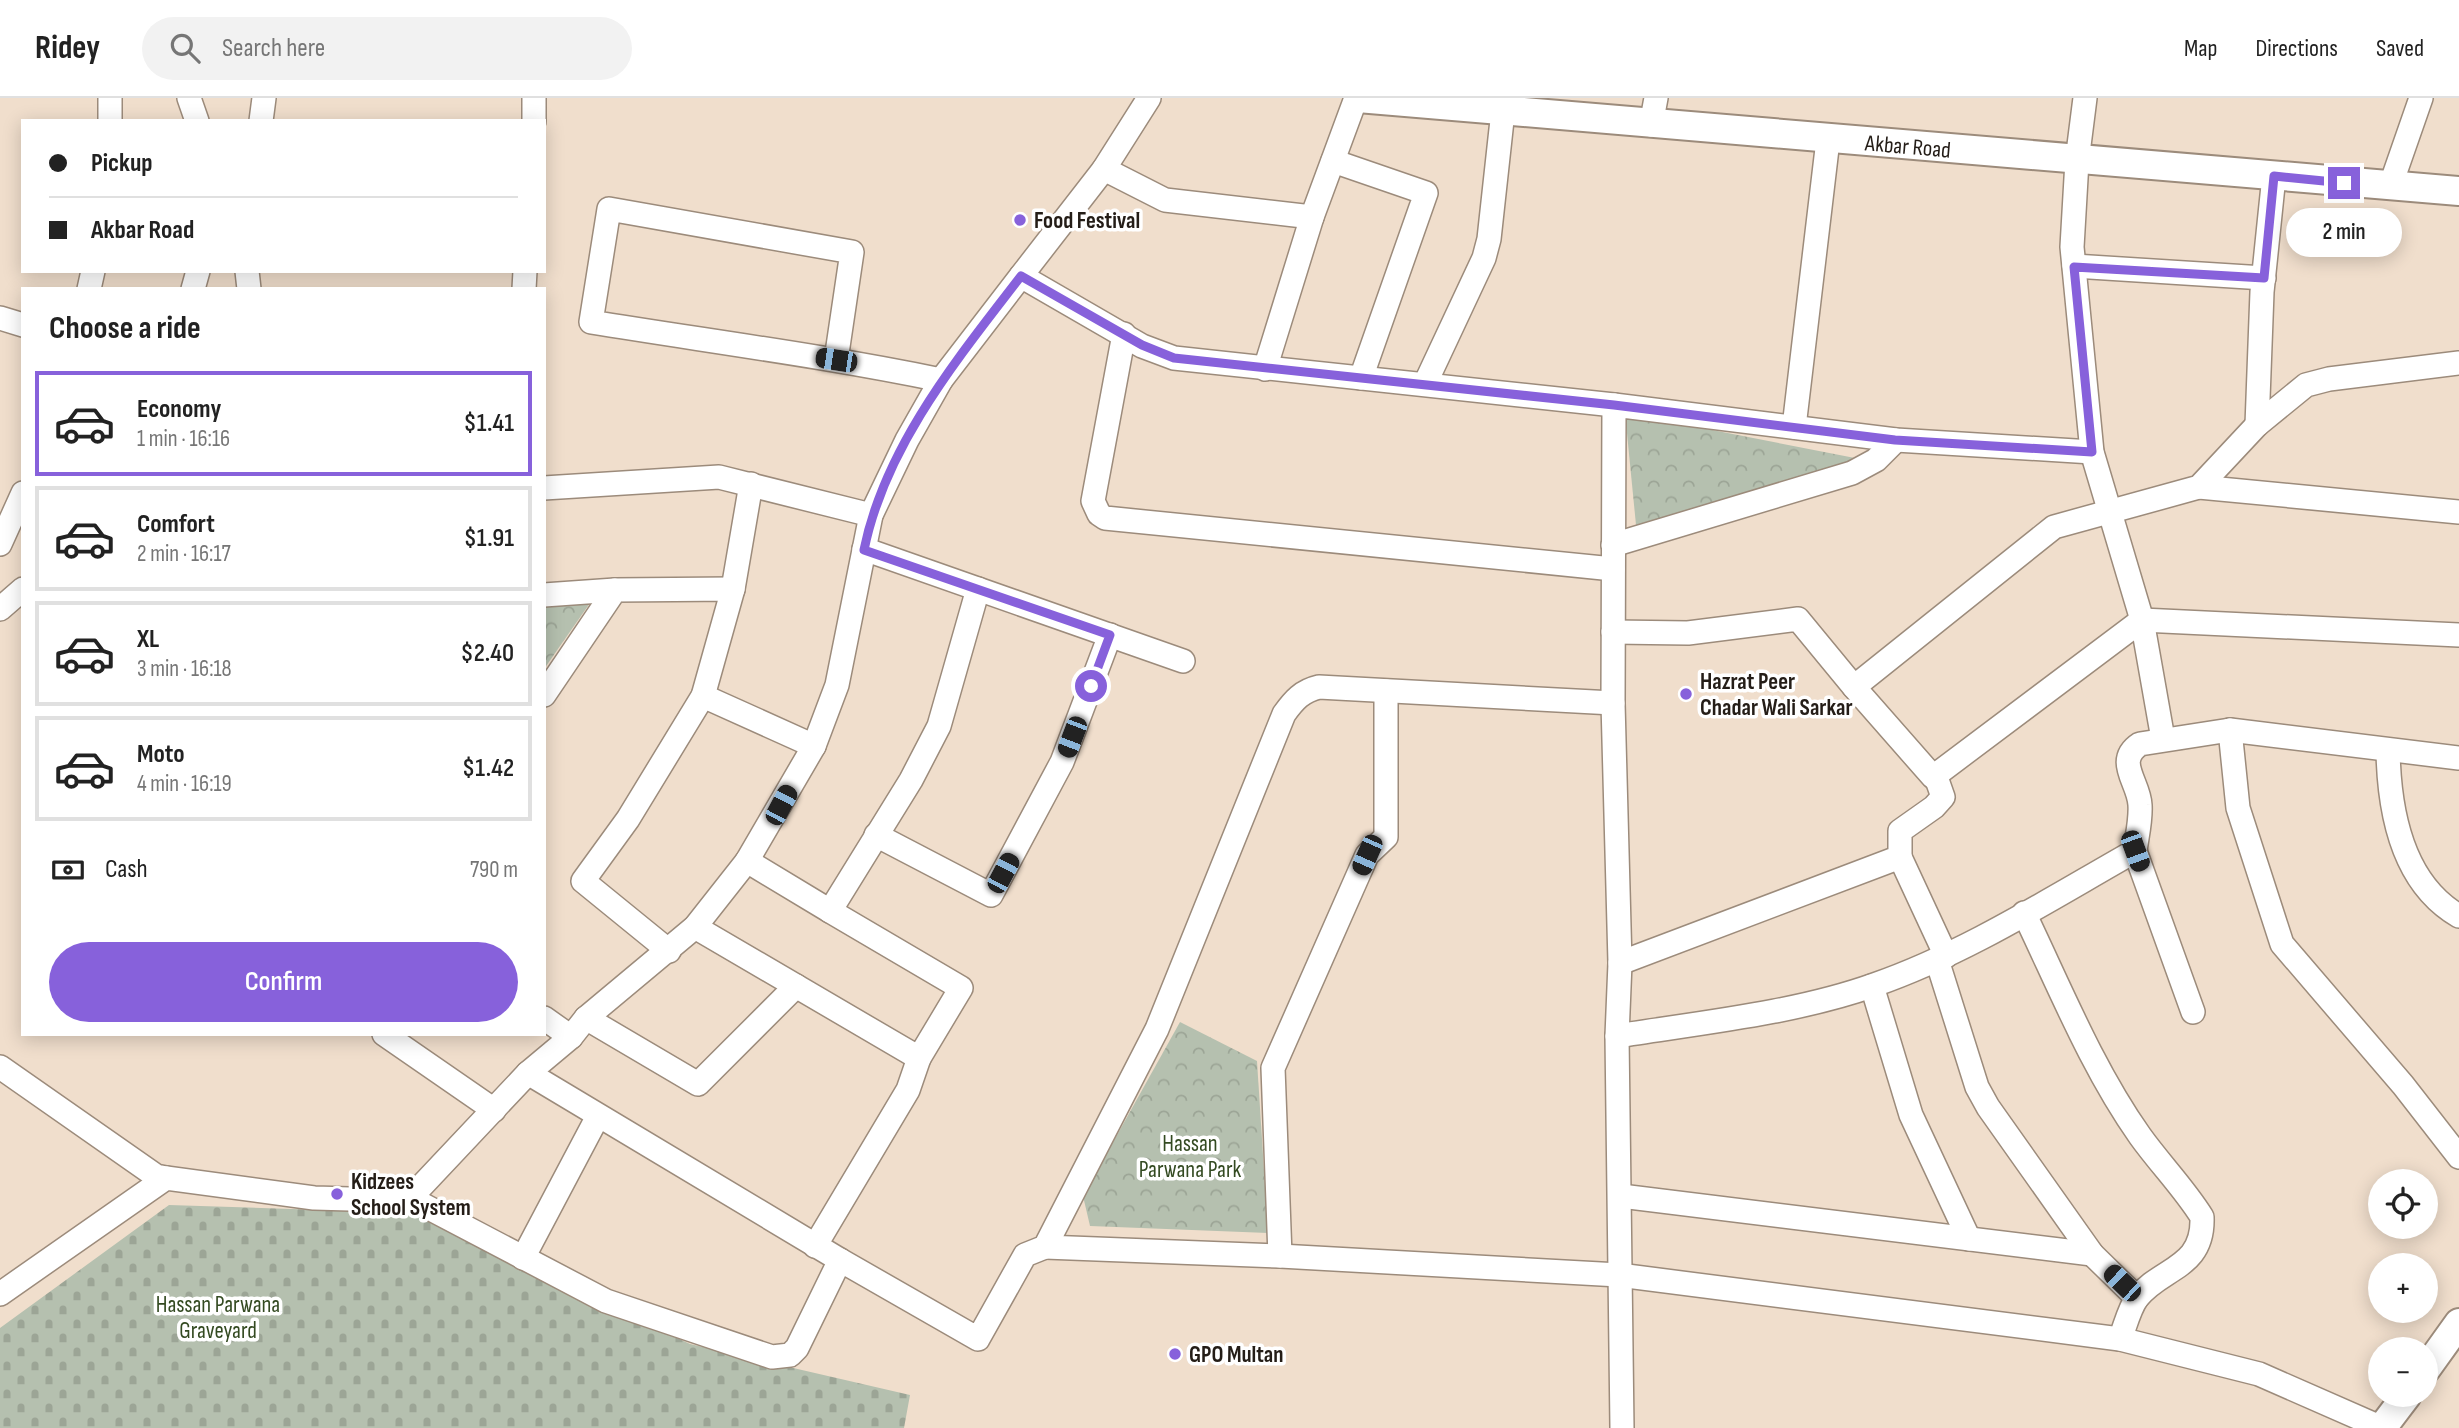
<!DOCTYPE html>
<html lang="en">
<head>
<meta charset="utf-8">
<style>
  :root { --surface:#fff; --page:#f2f2f2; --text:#222; --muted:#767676; --line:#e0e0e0; --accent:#8761db }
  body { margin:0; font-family:"Sofia Sans Condensed",sans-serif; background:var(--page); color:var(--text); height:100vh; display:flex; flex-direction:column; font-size:26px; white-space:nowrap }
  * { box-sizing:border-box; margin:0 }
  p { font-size:23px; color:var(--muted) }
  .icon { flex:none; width:38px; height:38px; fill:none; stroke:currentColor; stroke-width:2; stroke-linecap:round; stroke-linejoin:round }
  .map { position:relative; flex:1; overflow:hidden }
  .sheet { position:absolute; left:21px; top:189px; width:525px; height:749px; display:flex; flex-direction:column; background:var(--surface); border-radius:0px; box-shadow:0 4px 18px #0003 }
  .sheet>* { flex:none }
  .hud { position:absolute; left:21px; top:21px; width:525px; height:154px; border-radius:0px; box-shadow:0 4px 18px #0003; display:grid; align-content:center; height:154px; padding:0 28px; background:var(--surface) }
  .tools { position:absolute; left:2368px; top:1071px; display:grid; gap:14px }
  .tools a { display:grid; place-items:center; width:70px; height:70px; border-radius:50%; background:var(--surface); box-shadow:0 4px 18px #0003; font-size:35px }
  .end { position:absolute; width:32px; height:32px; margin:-16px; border:9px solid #8761db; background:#fff; box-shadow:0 0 0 4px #fff }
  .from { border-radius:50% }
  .bubble { position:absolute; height:49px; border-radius:24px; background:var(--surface); box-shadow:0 4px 18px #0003; font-size:23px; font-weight:600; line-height:49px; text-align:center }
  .car { position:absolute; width:21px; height:42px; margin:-21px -10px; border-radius:9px; box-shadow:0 0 5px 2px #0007; background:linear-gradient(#222 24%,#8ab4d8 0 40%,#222 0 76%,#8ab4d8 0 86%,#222 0) }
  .hud b { display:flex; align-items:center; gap:24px; height:66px; font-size:26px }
  .hud b+b { border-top:2px solid var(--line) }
  .hud i { width:18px; height:18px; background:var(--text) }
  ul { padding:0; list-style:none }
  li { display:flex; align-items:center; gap:21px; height:105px; margin:0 14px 10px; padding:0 14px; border:4px solid var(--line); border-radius:0px }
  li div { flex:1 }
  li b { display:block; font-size:26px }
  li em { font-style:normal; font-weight:600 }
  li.on { border-color:var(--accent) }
  li>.icon { width:63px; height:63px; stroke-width:1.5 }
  h2 { padding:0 28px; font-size:32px; line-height:84px }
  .pay { display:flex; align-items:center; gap:18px; height:77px; padding:0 28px; font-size:26px }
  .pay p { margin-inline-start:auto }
  .button { display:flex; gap:14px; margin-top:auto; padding:14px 28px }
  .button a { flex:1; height:80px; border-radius:42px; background:var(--accent); color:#fff; font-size:28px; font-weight:600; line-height:80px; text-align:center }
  header { display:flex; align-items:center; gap:42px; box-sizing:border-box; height:98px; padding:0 35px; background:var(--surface); border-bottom:2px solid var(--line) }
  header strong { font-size:33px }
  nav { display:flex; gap:38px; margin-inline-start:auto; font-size:24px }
  .search { width:490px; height:63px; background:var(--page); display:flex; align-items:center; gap:18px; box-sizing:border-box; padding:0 24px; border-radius:38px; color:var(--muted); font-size:26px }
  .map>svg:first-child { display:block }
</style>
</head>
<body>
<header>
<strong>Ridey</strong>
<div class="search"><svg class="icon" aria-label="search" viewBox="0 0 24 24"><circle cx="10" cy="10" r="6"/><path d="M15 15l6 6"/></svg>Search here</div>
<nav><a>Map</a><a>Directions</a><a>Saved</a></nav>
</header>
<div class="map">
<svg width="2459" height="1330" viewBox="0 0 2459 1330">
  <defs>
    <pattern id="cemetery-stones" width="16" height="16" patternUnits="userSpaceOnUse" patternTransform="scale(1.75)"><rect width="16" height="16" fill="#b5c0af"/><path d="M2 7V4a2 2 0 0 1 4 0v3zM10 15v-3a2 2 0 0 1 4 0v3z" fill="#9ca596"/></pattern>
    <pattern id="park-crowns" width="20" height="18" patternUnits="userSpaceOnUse" patternTransform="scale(1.75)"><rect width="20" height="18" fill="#b5c0af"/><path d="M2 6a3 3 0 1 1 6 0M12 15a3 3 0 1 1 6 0" fill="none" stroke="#9ca596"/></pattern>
  </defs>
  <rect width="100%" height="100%" fill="#f0decc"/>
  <polygon fill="url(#cemetery-stones)" points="169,1107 413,1115 690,1246 910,1297 904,1330 0,1330 0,1230"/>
  <g fill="url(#park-crowns)">
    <polygon points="1625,315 1860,361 1636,427"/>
    <polygon points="590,505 544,571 544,507"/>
    <polygon points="1180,924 1257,963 1268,1135 1090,1128 1083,1098"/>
  </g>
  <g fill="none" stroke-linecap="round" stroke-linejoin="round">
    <defs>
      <g id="minor">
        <polyline points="189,0 197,23"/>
        <polyline points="534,0 534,23"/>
        <polyline points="1149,0 1104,71 1021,178 1142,248 1174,260 1614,307"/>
        <polyline points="2085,0 2077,63 2072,149 2092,354 2142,522 2163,641"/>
        <polyline points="110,23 110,0"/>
        <polyline points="261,23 264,0"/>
        <polyline points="1651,27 1656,0"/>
        <polyline points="1333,63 1426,95 1361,280"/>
        <polyline points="1104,71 1165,102 1312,119"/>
        <polyline points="2390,89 2421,0"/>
        <polyline points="2074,168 2264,180"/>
        <polyline points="247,173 249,191"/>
        <polyline points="89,191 93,173"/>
        <polyline points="193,191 198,173"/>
        <polyline points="524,191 525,173"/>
        <polyline points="0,220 23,227"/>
        <polyline points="1124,236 1093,403 1099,416 1105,420 1613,471"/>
        <path d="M836 262 852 154 609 111 591 224C708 243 825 258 941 282"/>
        <polyline points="1265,271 1312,119 1356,0"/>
        <polyline points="1425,286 1484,160 1489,141 1503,13"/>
        <polyline points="2257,327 2262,194 2274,78"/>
        <polyline points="1794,329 1828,42"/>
        <polyline points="2199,389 2459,414"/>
        <polyline points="544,390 719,379 871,417"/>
        <polyline points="0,446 23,395"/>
        <polyline points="1613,447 1852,375 1876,362 1896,342"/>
        <polyline points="864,451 1183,563"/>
        <polyline points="733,491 751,386"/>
        <polyline points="544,497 615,492"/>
        <polyline points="0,511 23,491"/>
        <polyline points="1613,534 1688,535 1798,521 1854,589 2054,429 2199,389 2257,327 2306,287 2329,281 2459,265"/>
        <polyline points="1854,589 1933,679 2142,522 2459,537"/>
        <polyline points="544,597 615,492 733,491 703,598 628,721 583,783 669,853"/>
        <polyline points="703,598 814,648"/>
        <polyline points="2230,632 2238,710 2282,846 2403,987 2459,1059"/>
        <path d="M2388 652C2389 713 2402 785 2459 818"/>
        <polyline points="876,737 991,797 1062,664 1110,537"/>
        <path d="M2135 753C2137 738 2141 722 2140 707 2139 684 2114 663 2140 646L2230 632 2459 660"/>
        <polyline points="1900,759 1946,858"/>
        <polyline points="747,763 830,813 911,682 939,628 978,491"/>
        <path d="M2024 815C2060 890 2092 970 2140 1038 2160 1066 2184 1090 2202 1119 2204 1171 2161 1169 2137 1200 2129 1211 2125 1229 2120 1241"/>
        <polyline points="695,829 919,960 961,890 830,813"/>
        <polyline points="1937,862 1977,989 1988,1009 2092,1156 2137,1200"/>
        <polyline points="1620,865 1900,759 1900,733 1934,709 1943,699 1936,679"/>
        <polyline points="1872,888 1911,1017 1969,1141"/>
        <polyline points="544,920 571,939"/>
        <polyline points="586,920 698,986 796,888"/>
        <polyline points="384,936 494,1012"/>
        <path d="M1617 938C1699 925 1796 915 1874 887 1966 855 2050 801 2135 753L2193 914"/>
        <polyline points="0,969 156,1078 166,1080"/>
        <polyline points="528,975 840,1162"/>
        <polyline points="1621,1098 2092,1156"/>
        <path d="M408 1099 606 1203 772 1259 790 1257 797 1250 840 1162 978 1241 1025 1157 1045 1149 1157 931 1284 616C1294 602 1302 593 1319 589L1613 605"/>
        <polyline points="815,1148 908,992 919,960"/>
        <polyline points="1045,1149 1280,1158 1619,1177 2120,1241 2259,1276 2382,1330"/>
        <polyline points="1280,1158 1273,970 1367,757 1386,739 1386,593"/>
        <polyline points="523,1160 598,1018"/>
        <polyline points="0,1196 166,1080 314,1100 386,1102 414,1096 528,975 571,939 586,920 695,829 747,763 814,648 837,587 871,417 907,342 941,282 1021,178"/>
        <polyline points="1622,1330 1617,938 1620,865 1613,605 1614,307 1896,342 2092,354"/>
      </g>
      <g id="major">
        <polyline points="1358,0 2459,93"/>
        <polyline points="2426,1271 2459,1225"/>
        <polyline points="2382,1330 2407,1297"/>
      </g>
    </defs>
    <use href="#minor" stroke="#9c8b7b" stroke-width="26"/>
    <use href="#major" stroke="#9c8b7b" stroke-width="32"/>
    <use href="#minor" stroke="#fff" stroke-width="23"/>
    <use href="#major" stroke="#fff" stroke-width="28"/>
  </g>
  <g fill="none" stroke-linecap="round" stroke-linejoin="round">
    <path stroke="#8761db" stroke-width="9" d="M1091 588 1110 537 864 452C885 348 958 260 1021 178L1142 247 1174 260 1614 307 1895 342 2092 354 2074 169 2264 180 2274 78 2344 85"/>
  </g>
  <g fill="#8761db" stroke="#fff" stroke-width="2.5">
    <circle cx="1020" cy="122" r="7"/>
    <circle cx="1686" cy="596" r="7"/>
    <circle cx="337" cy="1096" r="7"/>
    <circle cx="1175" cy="1256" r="7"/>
  </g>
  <g text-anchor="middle" stroke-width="7" stroke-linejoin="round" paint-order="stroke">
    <g font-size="23" fill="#241d17" stroke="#fff">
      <text transform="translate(1908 48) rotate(5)" y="8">Akbar Road</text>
    </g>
    <g font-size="23" font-weight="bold" fill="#241d17" stroke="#fff" text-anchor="start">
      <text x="1034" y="130">Food Festival</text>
      <text x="1700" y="591">Hazrat Peer<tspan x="1700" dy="26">Chadar Wali Sarkar</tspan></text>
      <text x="351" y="1091">Kidzees<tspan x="351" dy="26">School System</tspan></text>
      <text x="1189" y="1264">GPO Multan</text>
    </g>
    <g font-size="23" fill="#334a21" stroke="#fff">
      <text x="1190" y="1053">Hassan<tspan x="1190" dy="26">Parwana Park</tspan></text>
      <text x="218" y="1214">Hassan Parwana<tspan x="218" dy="26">Graveyard</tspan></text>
    </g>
  </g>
</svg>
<div class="tools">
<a><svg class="icon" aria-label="locate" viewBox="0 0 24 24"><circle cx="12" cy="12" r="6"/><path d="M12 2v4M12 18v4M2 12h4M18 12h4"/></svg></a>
<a>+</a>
<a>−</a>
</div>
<i class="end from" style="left:1091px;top:588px"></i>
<i class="end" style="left:2344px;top:85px"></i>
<div class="bubble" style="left:2286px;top:110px;width:116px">2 min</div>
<i class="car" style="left:836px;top:262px;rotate:279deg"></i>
<i class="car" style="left:1072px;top:639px;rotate:201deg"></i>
<i class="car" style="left:781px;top:707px;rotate:28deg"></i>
<i class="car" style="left:2135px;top:753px;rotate:160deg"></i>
<i class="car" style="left:1367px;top:757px;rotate:204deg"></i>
<i class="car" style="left:1003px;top:775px;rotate:28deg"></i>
<i class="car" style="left:2122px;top:1185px;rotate:314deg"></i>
<div class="hud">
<b><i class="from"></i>Pickup</b>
<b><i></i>Akbar Road</b>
</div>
<section class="sheet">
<h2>Choose a ride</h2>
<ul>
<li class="on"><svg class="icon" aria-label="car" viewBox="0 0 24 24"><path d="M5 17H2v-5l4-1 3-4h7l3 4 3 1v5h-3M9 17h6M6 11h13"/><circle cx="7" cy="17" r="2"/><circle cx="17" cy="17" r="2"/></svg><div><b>Economy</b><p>1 min · 16:16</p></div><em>$1.41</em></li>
<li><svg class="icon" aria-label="car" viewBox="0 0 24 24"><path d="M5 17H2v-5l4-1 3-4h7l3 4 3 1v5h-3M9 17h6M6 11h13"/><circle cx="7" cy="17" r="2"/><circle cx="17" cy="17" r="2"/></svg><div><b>Comfort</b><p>2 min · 16:17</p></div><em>$1.91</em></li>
<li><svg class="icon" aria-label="car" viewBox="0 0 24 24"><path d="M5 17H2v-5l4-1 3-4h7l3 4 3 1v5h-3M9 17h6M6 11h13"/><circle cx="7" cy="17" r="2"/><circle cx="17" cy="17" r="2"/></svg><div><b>XL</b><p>3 min · 16:18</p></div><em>$2.40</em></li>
<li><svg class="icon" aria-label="car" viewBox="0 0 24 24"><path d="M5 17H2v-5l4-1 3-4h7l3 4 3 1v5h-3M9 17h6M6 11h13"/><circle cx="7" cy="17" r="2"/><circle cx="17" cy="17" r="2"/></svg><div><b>Moto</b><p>4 min · 16:19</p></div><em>$1.42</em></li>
</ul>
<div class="pay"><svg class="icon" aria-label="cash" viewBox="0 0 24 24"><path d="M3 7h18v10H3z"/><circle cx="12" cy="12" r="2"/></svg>Cash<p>790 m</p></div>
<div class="button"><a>Confirm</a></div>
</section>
</div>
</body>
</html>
